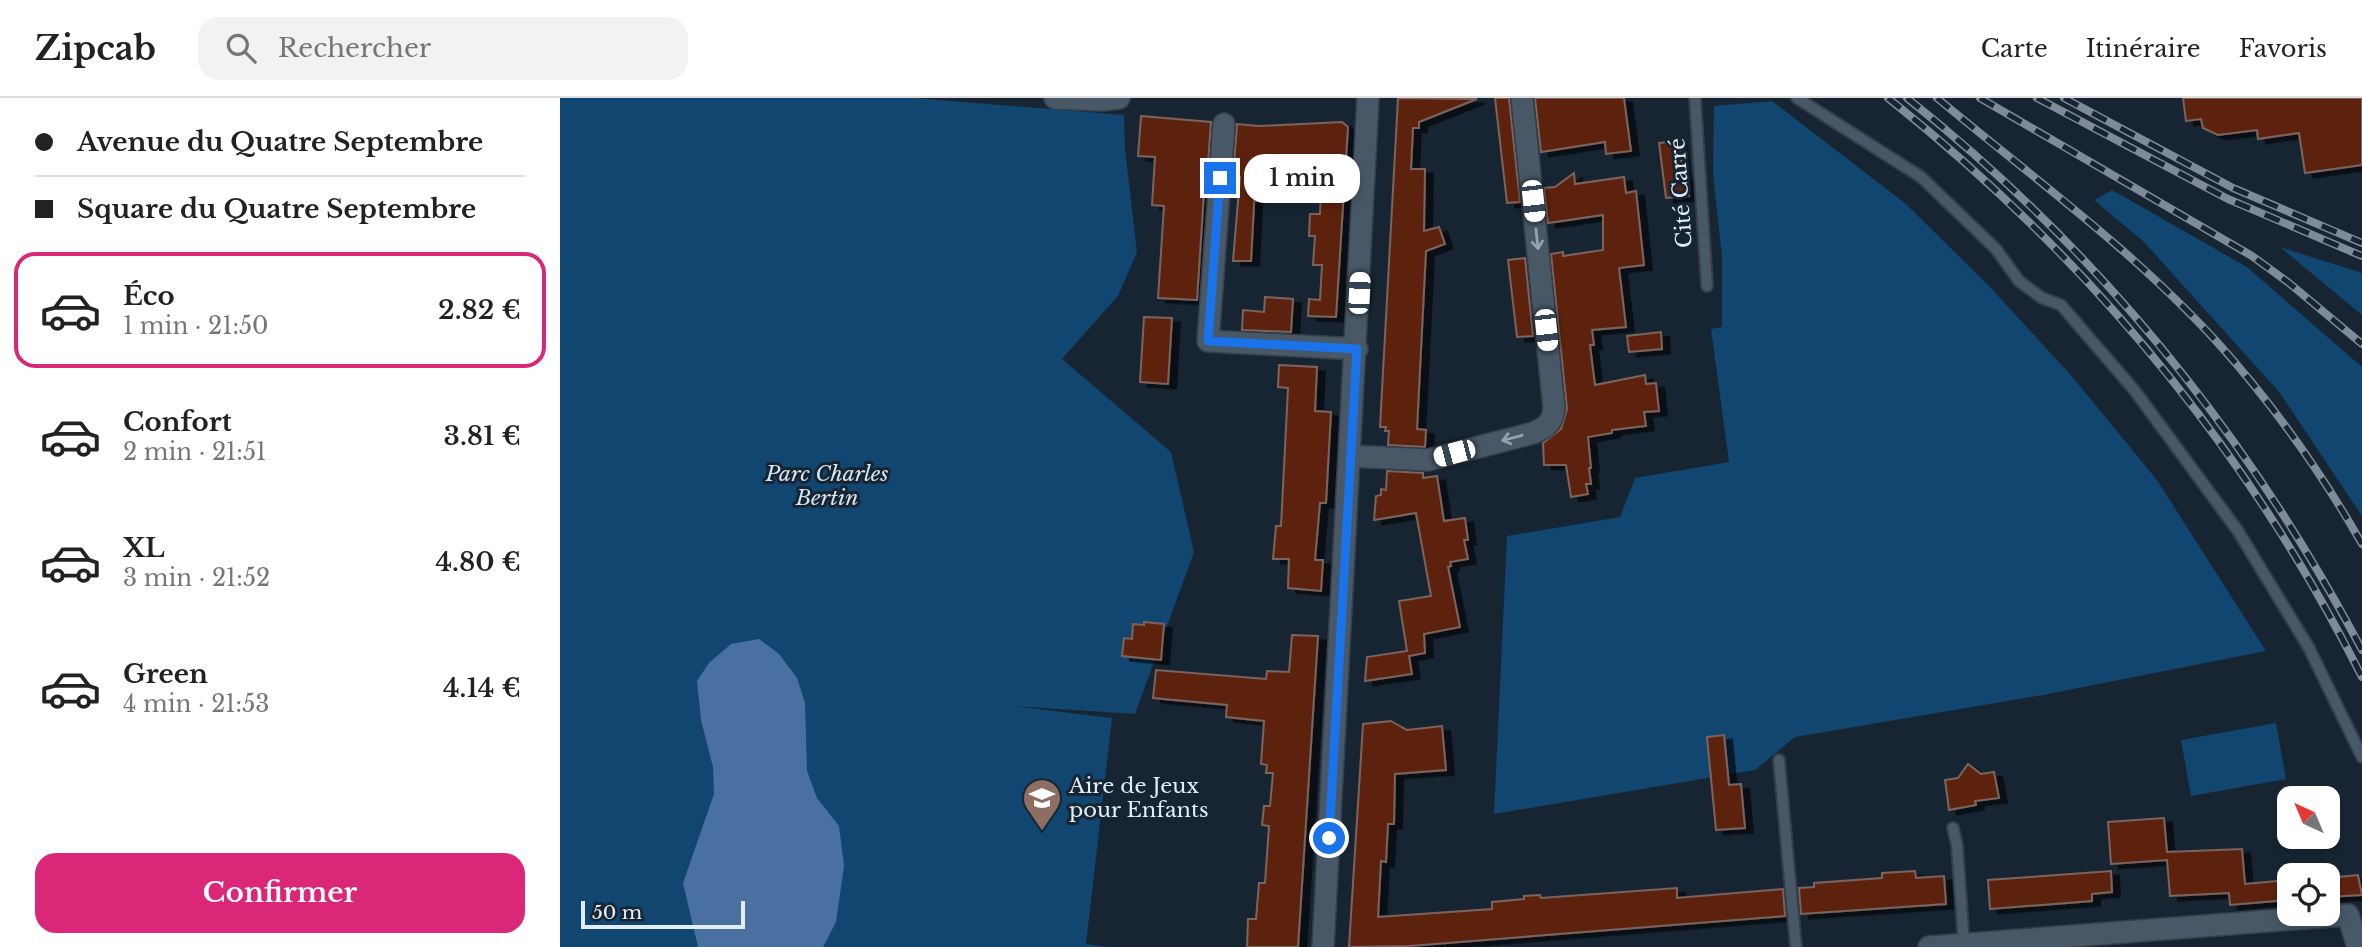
<!DOCTYPE html>
<html lang="fr">
<head>
<meta charset="utf-8">
<style>
  :root { --surface:#fff; --page:#f2f2f2; --text:#222; --muted:#767676; --line:#e0e0e0; --accent:#db2777 }
  body { margin:0; font-family:"Libre Baskerville",serif; background:var(--page); color:var(--text); height:100vh; display:flex; flex-direction:column; font-size:26px; white-space:nowrap }
  * { box-sizing:border-box; margin:0 }
  p { font-size:23px; color:var(--muted) }
  .icon { flex:none; width:38px; height:38px; fill:none; stroke:currentColor; stroke-width:2; stroke-linecap:round; stroke-linejoin:round }
  .map { position:relative; flex:1; overflow:hidden }
  .side { display:flex; flex-direction:column; background:var(--surface); width:560px }
  .side>* { flex:none }
  .guide { display:grid; align-content:center; height:154px; padding:0 35px; background:var(--surface) }
  .needle { width:46px; rotate:316deg }
  .fabs { position:absolute; left:1717px; top:688px; display:grid; gap:14px }
  .fabs a { display:grid; place-items:center; width:63px; height:63px; border-radius:14px; background:var(--surface); box-shadow:0 4px 10px #0003; font-size:35px }
  .scale { position:absolute; left:21px; bottom:18px; width:164px; box-sizing:border-box; padding-left:7px; border:4px solid #e3edf6; border-top:0; font-size:19px; line-height:24px; white-space:nowrap; color:#e3edf6; -webkit-text-stroke:5px #172532; paint-order:stroke }
  .end { position:absolute; width:32px; height:32px; margin:-16px; border:9px solid #1a73e8; background:#fff; box-shadow:0 0 0 4px #fff }
  .from { border-radius:50% }
  .bubble { position:absolute; height:49px; border-radius:21px; background:var(--surface); box-shadow:0 4px 10px #0003; font-size:23px; font-weight:600; line-height:49px; text-align:center }
  .car { position:absolute; width:21px; height:42px; margin:-21px -10px; border-radius:9px; box-shadow:0 0 5px 2px #0007; background:linear-gradient(#fff 24%,#345 0 40%,#fff 0 76%,#345 0 86%,#fff 0) }
  .guide b { display:flex; align-items:center; gap:24px; height:66px; font-size:26px }
  .guide b+b { border-top:2px solid var(--line) }
  .guide i { width:18px; height:18px; background:var(--text) }
  ul { padding:0; list-style:none }
  li { display:flex; align-items:center; gap:21px; height:116px; margin:0 14px 10px; padding:0 21px; border:4px solid transparent; border-radius:21px }
  li div { flex:1 }
  li b { display:block; font-size:26px }
  li em { font-style:normal; font-weight:600 }
  li.on { border-color:var(--accent) }
  li>.icon { width:63px; height:63px; stroke-width:1.5 }
  .primary-button { display:flex; gap:14px; margin-top:auto; padding:14px 35px }
  .primary-button a { flex:1; height:80px; border-radius:21px; background:var(--accent); color:#fff; font-size:28px; font-weight:600; line-height:80px; text-align:center }
  header { display:flex; align-items:center; gap:42px; box-sizing:border-box; height:98px; padding:0 35px; background:var(--surface); border-bottom:2px solid var(--line) }
  header strong { font-size:33px }
  nav { display:flex; gap:38px; margin-inline-start:auto; font-size:24px }
  .search { width:490px; height:63px; background:var(--page); display:flex; align-items:center; gap:18px; box-sizing:border-box; padding:0 24px; border-radius:21px; color:var(--muted); font-size:26px }
  main { display:flex; flex:1; min-height:0 }
  .map>svg:first-child { display:block }
</style>
</head>
<body>
<header>
<strong>Zipcab</strong>
<div class="search"><svg class="icon" aria-label="search" viewBox="0 0 24 24"><circle cx="10" cy="10" r="6"/><path d="M15 15l6 6"/></svg>Rechercher</div>
<nav><a>Carte</a><a>Itinéraire</a><a>Favoris</a></nav>
</header>
<main>
<section class="side">
<div class="guide">
<b><i class="from"></i>Avenue du Quatre Septembre</b>
<b><i></i>Square du Quatre Septembre</b>
</div>
<ul>
<li class="on"><svg class="icon" aria-label="car" viewBox="0 0 24 24"><path d="M5 17H2v-5l4-1 3-4h7l3 4 3 1v5h-3M9 17h6M6 11h13"/><circle cx="7" cy="17" r="2"/><circle cx="17" cy="17" r="2"/></svg><div><b>Éco</b><p>1 min · 21:50</p></div><em>2.82 €</em></li>
<li><svg class="icon" aria-label="car" viewBox="0 0 24 24"><path d="M5 17H2v-5l4-1 3-4h7l3 4 3 1v5h-3M9 17h6M6 11h13"/><circle cx="7" cy="17" r="2"/><circle cx="17" cy="17" r="2"/></svg><div><b>Confort</b><p>2 min · 21:51</p></div><em>3.81 €</em></li>
<li><svg class="icon" aria-label="car" viewBox="0 0 24 24"><path d="M5 17H2v-5l4-1 3-4h7l3 4 3 1v5h-3M9 17h6M6 11h13"/><circle cx="7" cy="17" r="2"/><circle cx="17" cy="17" r="2"/></svg><div><b>XL</b><p>3 min · 21:52</p></div><em>4.80 €</em></li>
<li><svg class="icon" aria-label="car" viewBox="0 0 24 24"><path d="M5 17H2v-5l4-1 3-4h7l3 4 3 1v5h-3M9 17h6M6 11h13"/><circle cx="7" cy="17" r="2"/><circle cx="17" cy="17" r="2"/></svg><div><b>Green</b><p>4 min · 21:53</p></div><em>4.14 €</em></li>
</ul>
<div class="primary-button"><a>Confirmer</a></div>
</section>
<div class="map">
<svg width="1802" height="849" viewBox="0 0 1802 849">
  <defs>
    <filter id="shadow"><feDropShadow dx="8" dy="4.5" stdDeviation="0" flood-color="#0009"/></filter>
  </defs>
  <rect width="100%" height="100%" fill="#172532"/>
  <g fill="#10466f">
    <polygon points="0,0 355,0 564,17 565,51 577,154 558,198 502,261 611,354 634,454 575,616 453,608 552,620 526,846 549,849 0,849"/>
    <polygon points="1212,3 1346,106 1429,188 1510,276 1597,382 1706,553 1483,597 1235,639 1195,672 934,716 947,438 1060,419 1075,380 1169,364 1151,231 1162,229 1162,159 1153,76 1154,8"/>
    <polygon points="1552,92 1687,169 1802,269 1802,418 1720,295 1584,144 1534,102"/>
    <polygon points="1720,149 1802,175 1802,217"/>
    <polygon points="1716,625 1726,681 1631,698 1621,642"/>
  </g>
  <polygon fill="#4a70a2" points="199,541 219,556 237,580 245,605 247,673 257,700 279,728 284,768 276,824 263,849 138,849 123,785 154,696 153,669 141,622 137,583 149,565 171,546"/>
  <g fill="#5d2410" stroke="#7b645d" stroke-width="2" filter="url(#shadow)">
    <polygon points="838,0 917,1 859,24 859,30 853,30 851,71 865,71 864,133 879,129 885,146 866,153 857,331 866,332 865,349 828,347 829,333 825,333 826,329 820,329"/>
    <polygon points="935,0 949,0 960,104 947,105"/>
    <polygon points="975,0 1064,0 1071,53 1046,56 1045,44 981,54"/>
    <polygon points="1623,0 1802,0 1802,67 1745,75 1739,35 1698,41 1697,32 1658,37 1643,30 1641,21 1626,23"/>
    <polygon points="581,18 651,24 647,79 645,79 637,202 598,200 604,108 592,107 595,59 578,58"/>
    <polygon points="782,24 788,29 776,219 748,218 749,201 760,202 762,167 753,167 755,138 749,138 750,116 760,116 762,67 717,64 717,74 703,73 702,89 695,89 691,163 673,163 680,79 673,79 677,26 699,28"/>
    <polygon points="1119,43 1123,77 1127,76 1129,98 1106,100 1099,45"/>
    <polygon points="1014,75 1015,86 1064,79 1066,95 1076,93 1084,167 1059,170 1066,229 1032,232 1034,247 1030,247 1035,287 1085,277 1086,286 1096,285 1099,313 1084,314 1086,328 1052,332 1052,335 1028,339 1031,370 1029,370 1031,386 1026,386 1028,396 1011,399 1006,367 984,367 983,345 1001,331 1007,311 991,156 1003,154 1003,158 1043,152 1043,117 988,125 984,90 995,89"/>
    <polygon points="965,160 973,238 957,239 948,162"/>
    <polygon points="705,199 733,201 731,234 682,232 683,212 704,214"/>
    <polygon points="584,219 612,220 608,286 580,284"/>
    <polygon points="1101,234 1102,251 1069,254 1067,238"/>
    <polygon points="719,267 757,269 755,313 771,314 766,405 760,405 755,462 763,462 761,493 728,490 729,461 713,461 716,428 721,428 728,290 718,289"/>
    <polygon points="827,373 863,375 863,380 877,378 884,423 905,420 908,442 904,442 908,461 890,464 891,468 888,469 900,529 864,536 865,555 849,558 852,576 805,583 807,559 847,553 839,503 871,498 856,415 814,422 816,398 821,397 821,391 826,392"/>
    <polygon points="584,524 604,526 601,562 562,558 564,540 572,541 573,526 584,527"/>
    <polygon points="732,537 758,538 738,849 687,849 688,821 696,821 699,785 705,785 709,728 702,727 704,708 710,708 713,675 706,675 707,667 701,666 704,623 666,619 667,607 593,600 596,572 706,581 707,573 729,574"/>
    <polygon points="831,623 847,632 882,628 886,672 835,676 834,726 828,726 826,764 821,763 818,819 932,811 932,804 964,801 964,798 980,797 981,800 1117,790 1117,800 1223,791 1225,818 850,848 789,849 803,626"/>
    <polygon points="1164,637 1169,687 1181,686 1185,730 1156,732 1147,639"/>
    <polygon points="1408,666 1421,676 1434,674 1439,700 1415,703 1416,707 1389,712 1385,682 1398,680"/>
    <polygon points="1604,720 1607,754 1682,751 1685,786 1729,782 1729,802 1670,807 1669,795 1610,798 1607,762 1551,766 1548,724"/>
    <polygon points="1355,773 1356,780 1384,778 1386,806 1241,816 1239,790 1254,789 1254,785 1322,780 1322,775"/>
    <polygon points="1551,773 1552,794 1532,796 1532,803 1430,811 1428,782"/>
    <polygon points="1798,777 1802,797 1768,799 1768,780"/>
  </g>
  <g fill="none" stroke-linecap="round" stroke-linejoin="round">
    <defs>
      <g id="service">
        <polyline points="1135,0 1147,188"/>
        <polyline points="1237,0 1361,79 1436,151 1459,183 1482,200 1501,207 1575,293 1678,433 1749,550 1802,659"/>
        <polyline points="1219,662 1236,849"/>
        <polyline points="1393,730 1397,747 1404,846"/>
      </g>
      <g id="minor">
        <polyline points="664,26 648,243 797,251"/>
        <path d="M791 358 868 362 973 335C986 330 993 324 994 310L962 0"/>
        <polyline points="763,849 808,0"/>
        <polyline points="1369,849 1788,817 1798,849"/>
      </g>
      <polyline id="secondary" points="495,0 542,2 559,0"/>
    </defs>
    <use href="#service" stroke="#343f4a" stroke-width="14"/>
    <use href="#minor" stroke="#343f4a" stroke-width="24"/>
    <use href="#secondary" stroke="#343f4a" stroke-width="24"/>
    <use href="#service" stroke="#485867" stroke-width="10"/>
    <use href="#minor" stroke="#485867" stroke-width="21"/>
    <use href="#secondary" stroke="#485867" stroke-width="21"/>
    <defs>
      <g id="rail">
        <path d="M1328 0C1527 158 1688 352 1802 579"/>
        <path d="M1347 0C1537 151 1689 338 1802 552"/>
        <path d="M1377 0C1472 79 1574 153 1657 244 1712 305 1761 374 1802 446"/>
        <polyline points="1420,0 1692,158 1729,185 1802,246"/>
        <polyline points="1477,0 1668,101 1802,158"/>
        <polyline points="1504,0 1673,90 1802,145"/>
      </g>
    </defs>
    <use href="#rail" stroke="#7f8b96" stroke-width="8"/>
    <use href="#rail" stroke="#172532" stroke-width="5" stroke-dasharray="16" stroke-linecap="butt"/>
  </g>
  <defs><path id="oneway-shaft" d="M-6 0H5M1.5-3L5.5 0L1.5 3" fill="none" stroke-width="1.6" stroke-linecap="round" stroke-linejoin="round" transform="scale(1.75)"/></defs>
  <g stroke="#96a2ae">
    <use href="#oneway-shaft" transform="translate(977 141) rotate(84)"/>
    <use href="#oneway-shaft" transform="translate(952 340) rotate(165)"/>
  </g>
  <g fill="none" stroke-linecap="round" stroke-linejoin="round">
    <polyline stroke="#1a73e8" stroke-width="9" points="660,80 648,243 797,251 769,740"/>
  </g>
  <defs>
    <symbol id="school-pin" viewBox="-11 -11 22 30"><path d="M0 17L-7.5 6A9.5 9.5 0 1 1 7.5 6Z" fill="#8d6e63" stroke="#172532"/><path d="M0-5L7-2L0 1L-7-2ZM-4 1L0 2.5L4 1V4Q0 6-4 4Z" fill="#fff"/></symbol>
  </defs>
  <g fill-rule="evenodd">
    <use href="#school-pin" x="460" y="678" width="44" height="60"/>
  </g>
  <g text-anchor="middle" stroke-width="6" stroke-linejoin="round" paint-order="stroke">
    <g font-size="21" fill="#e3edf6" stroke="#172532">
      <text transform="translate(1121 95) rotate(-94)" y="7">Cité Carré</text>
    </g>
    <g font-size="21" font-style="italic" fill="#d6e5f2" stroke="#172532">
      <text x="267" y="383">Parc Charles<tspan x="267" dy="24">Bertin</tspan></text>
    </g>
    <g font-size="21" fill="#e3edf6" stroke="#172532" text-anchor="start">
      <text x="509" y="695">Aire de Jeux<tspan x="509" dy="24">pour Enfants</tspan></text>
    </g>
  </g>
</svg>
<div class="fabs">
<a><svg class="needle" viewBox="-14 -14 28 28"><path d="M0-13l5 13h-10z" fill="#e53935"/><path d="M0 13l5-13h-10z" fill="#767676"/></svg></a>
<a><svg class="icon" aria-label="locate" viewBox="0 0 24 24"><circle cx="12" cy="12" r="6"/><path d="M12 2v4M12 18v4M2 12h4M18 12h4"/></svg></a>
</div>
<div class="scale">50 m</div>
<i class="end from" style="left:769px;top:740px"></i>
<i class="end" style="left:660px;top:80px"></i>
<div class="bubble" style="left:684px;top:56px;width:116px">1 min</div>
<i class="car" style="left:973px;top:103px;rotate:174deg"></i>
<i class="car" style="left:799px;top:195px;rotate:3deg"></i>
<i class="car" style="left:986px;top:232px;rotate:174deg"></i>
<i class="car" style="left:894px;top:355px;rotate:255deg"></i>
</div>
</main>
</body>
</html>
